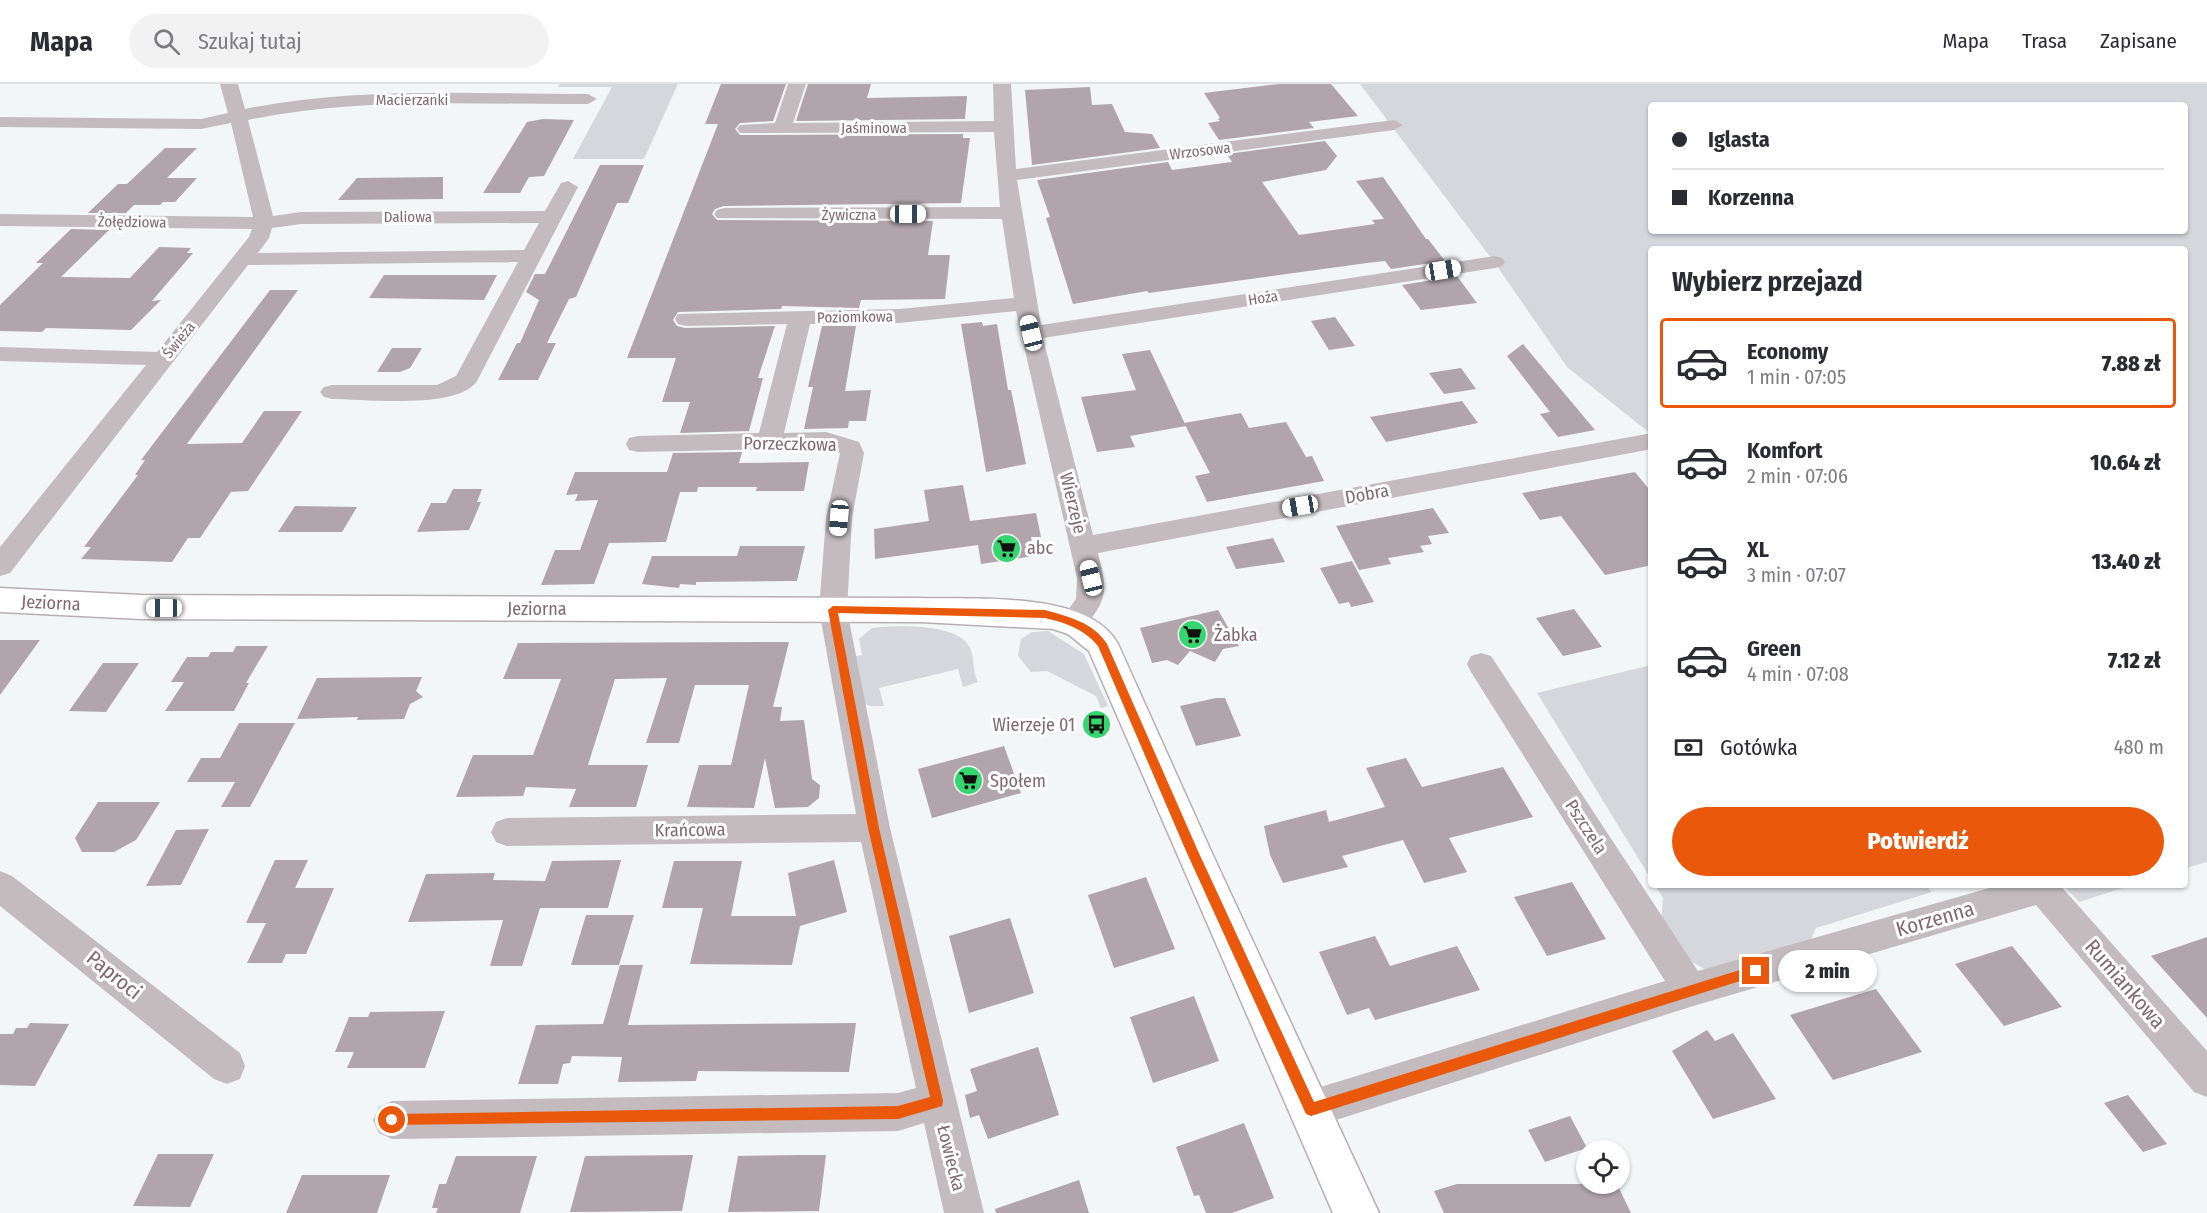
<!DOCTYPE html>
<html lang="pl">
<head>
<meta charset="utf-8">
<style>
  :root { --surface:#fff; --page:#f2f2f3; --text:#2b2b33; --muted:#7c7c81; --line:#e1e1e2; --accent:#ea580c }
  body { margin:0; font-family:"Fira Sans Condensed",sans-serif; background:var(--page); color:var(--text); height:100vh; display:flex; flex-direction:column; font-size:22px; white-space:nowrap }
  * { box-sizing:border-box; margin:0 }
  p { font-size:20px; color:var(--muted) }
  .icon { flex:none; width:33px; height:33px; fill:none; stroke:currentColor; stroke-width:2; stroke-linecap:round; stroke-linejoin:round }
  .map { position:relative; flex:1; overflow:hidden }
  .panel { position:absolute; left:1648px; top:162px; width:540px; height:642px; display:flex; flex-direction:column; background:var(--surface); border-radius:6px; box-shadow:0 2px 4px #0004 }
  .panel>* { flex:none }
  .hud { position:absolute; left:1648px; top:18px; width:540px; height:132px; border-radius:6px; box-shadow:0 2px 4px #0004; display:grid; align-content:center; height:132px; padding:0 24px; background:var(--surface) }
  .controls { position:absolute; left:1576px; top:1056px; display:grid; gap:12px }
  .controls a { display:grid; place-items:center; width:54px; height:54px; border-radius:50%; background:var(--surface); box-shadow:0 2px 4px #0004; font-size:30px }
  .end { position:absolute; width:27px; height:27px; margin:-14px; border:8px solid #ea580c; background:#fff; box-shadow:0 0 0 3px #fff }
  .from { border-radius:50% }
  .bubble { position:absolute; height:42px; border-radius:21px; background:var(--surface); box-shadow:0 2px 4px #0004; font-size:20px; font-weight:800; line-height:42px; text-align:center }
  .car { position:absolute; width:18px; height:36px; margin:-18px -9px; border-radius:8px; box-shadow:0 0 4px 2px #0007; background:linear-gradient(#fff 24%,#345 0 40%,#fff 0 76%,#345 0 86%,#fff 0) }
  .hud b { display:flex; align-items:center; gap:21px; height:57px; font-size:22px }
  .hud b+b { border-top:2px solid var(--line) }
  .hud i { width:15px; height:15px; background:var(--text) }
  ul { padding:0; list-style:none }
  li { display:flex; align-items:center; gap:18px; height:90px; margin:0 12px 9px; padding:0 12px; border:3px solid transparent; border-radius:6px }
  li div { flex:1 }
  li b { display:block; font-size:22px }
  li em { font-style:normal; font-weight:800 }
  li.current { border-color:var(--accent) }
  li>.icon { width:54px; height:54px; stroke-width:1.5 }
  h2 { padding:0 24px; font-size:27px; line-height:72px }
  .pay { display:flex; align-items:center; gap:15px; height:66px; padding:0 24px; font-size:22px }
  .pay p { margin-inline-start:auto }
  .button { display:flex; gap:12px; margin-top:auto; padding:12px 24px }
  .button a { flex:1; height:69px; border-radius:36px; background:var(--accent); color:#fff; font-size:24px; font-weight:800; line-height:69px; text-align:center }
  header { display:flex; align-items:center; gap:36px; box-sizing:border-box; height:84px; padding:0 30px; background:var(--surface); border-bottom:2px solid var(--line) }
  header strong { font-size:28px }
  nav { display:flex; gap:33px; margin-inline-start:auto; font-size:21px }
  .search { width:420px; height:54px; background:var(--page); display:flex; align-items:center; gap:15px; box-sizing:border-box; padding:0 21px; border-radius:33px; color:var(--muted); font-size:22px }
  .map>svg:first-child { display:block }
</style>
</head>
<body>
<header>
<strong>Mapa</strong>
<div class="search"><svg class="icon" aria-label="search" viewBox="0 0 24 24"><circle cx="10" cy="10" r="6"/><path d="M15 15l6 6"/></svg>Szukaj tutaj</div>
<nav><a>Mapa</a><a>Trasa</a><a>Zapisane</a></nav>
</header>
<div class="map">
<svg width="2207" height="1129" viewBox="0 0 2207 1129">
  <rect width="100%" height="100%" fill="#f3f6f6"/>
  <g fill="#d5d7dd" fill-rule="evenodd">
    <polygon points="560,0 678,0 644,75 573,75 612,3 558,3"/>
    <path d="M1360 0H2207V778L2186 784V165H1652L1651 350 1567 283 1494 178ZM1652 21H2186V147H1652Z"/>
    <path d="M872 544C895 541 956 539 969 562 975 573 972 587 978 598L963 603 958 585 879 604 884 622H869L863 618 852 573 862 571 859 555Z"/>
    <polygon points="1048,547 1084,570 1108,622 1101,624 1096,612 1047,587 1031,588 1018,572 1021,555 1032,548"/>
    <polygon points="1651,581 1652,581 1651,795 1537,609"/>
    <polygon points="1655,801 1926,801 1932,808 1816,844 1809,860 1708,887 1689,876 1661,838 1663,814"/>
    <polygon points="2063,801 2132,801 2079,818"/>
  </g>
  <g fill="#b1a4aa">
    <polygon points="721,0 786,0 773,37 740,39 735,45 740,51 963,50 963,54 970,54 961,119 724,122 715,125 712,130 717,136 933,137 928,171 950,171 945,215 861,216 859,224 782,222 781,225 678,228 673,236 677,242 685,244 775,242 758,294 763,294 749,347 680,349 690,318 662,318 676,274 627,274 718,40 705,40"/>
    <polygon points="808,0 871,0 867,14 967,12 965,35 796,37"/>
    <polygon points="1279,0 1331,0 1358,32 1309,38 1314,44 1219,56 1208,39 1220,37 1218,35 1220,34 1204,9"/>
    <polygon points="1090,3 1092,21 1112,20 1125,48 1152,50 1160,64 1032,81 1025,6"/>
    <polygon points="543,35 574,36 544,92 529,93 520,109 483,109 527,38"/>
    <polygon points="1325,57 1337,72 1326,86 1262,98 1299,151 1375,140 1372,136 1384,135 1356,97 1383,93 1426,155 1428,155 1445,177 1391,185 1385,177 1367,179 1149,209 1147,207 1073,220 1046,134 1050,133 1037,96 1168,78 1172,86 1232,78 1227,70"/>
    <polygon points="165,64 197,64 167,94 197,94 175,118 163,118 160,121 134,121 126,129 88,129 118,100 127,100"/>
    <polygon points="600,81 644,81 628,119 617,119 576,213 569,215 547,259 556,259 538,296 498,296 517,259 520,259 539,216 526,208 535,190 545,190"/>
    <polygon points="443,93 443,115 338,116 357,94"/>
    <polygon points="71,145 109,146 61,193 130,194 159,163 191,164 187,169 193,169 152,217 161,216 131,246 46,244 42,248 0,247 0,221 43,179 36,179"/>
    <polygon points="384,191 497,191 484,216 369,214"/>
    <polygon points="1457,192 1477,219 1421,226 1402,201"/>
    <polygon points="270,206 298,206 187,360 242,359 264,327 302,327 248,407 231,408 200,454 188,454 172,478 81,475 91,463 84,463 138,391 135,391 145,376 141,376"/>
    <polygon points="1335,233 1355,262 1329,266 1311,237"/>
    <polygon points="982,238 983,242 997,240 1008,306 1011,306 1026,380 986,388 961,240"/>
    <polygon points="822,242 856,242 845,307 871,306 866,337 849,337 848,344 804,345 813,303 808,303"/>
    <polygon points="1523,260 1595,346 1558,353 1540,330 1550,328 1507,272"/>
    <polygon points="392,264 422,264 410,284 400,288 377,288"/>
    <polygon points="1150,266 1186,342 1130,352 1135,363 1097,368 1081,313 1136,306 1122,270"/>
    <polygon points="1461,284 1476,305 1444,310 1429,289"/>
    <polygon points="1462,317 1478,339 1386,358 1370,333"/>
    <polygon points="1241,329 1249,344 1286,338 1306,373 1312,372 1324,397 1207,418 1195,392 1210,389 1184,339"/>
    <polygon points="742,368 739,379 809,378 804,407 756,407 757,403 698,403 697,408 680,408 666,458 609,459 594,500 541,501 555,466 580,466 598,416 575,417 578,410 566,411 575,388 667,388 673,369"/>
    <polygon points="1635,388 1652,409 1652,481 1605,491 1561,432 1540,436 1522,409"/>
    <polygon points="963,401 970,437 1036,429 1041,453 1031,453 1034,472 981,480 978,461 875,475 874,445 929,437 924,406"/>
    <polygon points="453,405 482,405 477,418 481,418 469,446 417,448 431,419 446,419"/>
    <polygon points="295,422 357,423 342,448 278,448"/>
    <polygon points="1433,424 1449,449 1428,452 1432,460 1420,462 1424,468 1388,474 1391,480 1359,486 1336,442"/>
    <polygon points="1273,454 1285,478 1236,485 1226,463"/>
    <polygon points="740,462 805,462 797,497 696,498 696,501 680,500 679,504 642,500 652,472 737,472"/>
    <polygon points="1352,477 1374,518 1351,523 1349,518 1339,520 1320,484"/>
    <polygon points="1574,525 1602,563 1563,572 1536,534"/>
    <polygon points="1218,526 1239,562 1223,565 1215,578 1190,567 1178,581 1167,576 1152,579 1140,544"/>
    <polygon points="0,556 40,556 0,611"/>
    <polygon points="789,558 773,623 782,623 780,637 804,636 812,695 820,701 819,714 808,723 775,724 765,674 754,724 687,723 699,681 731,681 749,601 695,601 679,659 646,659 667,594 615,595 588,681 648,681 636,723 569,723 576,705 526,703 523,712 456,713 473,671 533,671 561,595 503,595 518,559"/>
    <polygon points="236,562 268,562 246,599 249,599 234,627 165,627 184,598 171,598 187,573 208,573 211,568 233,568"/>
    <polygon points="103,579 139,579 106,628 69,627"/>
    <polygon points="422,593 416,607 423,613 410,620 404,635 357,636 358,633 297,635 317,594"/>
    <polygon points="1216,614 1225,614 1241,652 1196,662 1180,622"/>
    <polygon points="239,639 295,639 250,723 221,723 235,698 187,698 201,674 220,674"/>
    <polygon points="1004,662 1021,709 932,734 918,685"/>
    <polygon points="1406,674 1422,703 1503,683 1533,733 1449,754 1467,788 1424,799 1403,756 1342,772 1348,783 1283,799 1270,771 1264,742 1326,726 1329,738 1385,723 1366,684"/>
    <polygon points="98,718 160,718 136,756 114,768 82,768 75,754"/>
    <polygon points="209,745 181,801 146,802 176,746"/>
    <polygon points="275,776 308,776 295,804 334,804 306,870 286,870 282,879 247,879 266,839 246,839"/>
    <polygon points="621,776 608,824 540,824 522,882 490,882 503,836 408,838 426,790 495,789 493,796 545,797 552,777"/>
    <polygon points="834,776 847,828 800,842 792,881 690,880 703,824 662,824 674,777 742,777 731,832 796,832 788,789"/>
    <polygon points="1146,793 1175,865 1114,884 1088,811"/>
    <polygon points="1572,798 1606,855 1547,872 1514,813"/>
    <polygon points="586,831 634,831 619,881 571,881"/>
    <polygon points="1010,834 1034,909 969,929 949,852"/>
    <polygon points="1375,852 1390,882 1457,862 1480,906 1375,936 1369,924 1347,931 1319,868"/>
    <polygon points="2207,853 2207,934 2151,872"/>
    <polygon points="2012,862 2062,923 2004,942 1955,880"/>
    <polygon points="620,881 643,881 628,941 856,939 849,988 698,987 696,997 618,998 622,973 572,972 570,979 563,980 558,1000 518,1000 536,941 603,940"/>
    <polygon points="1876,905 1922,968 1833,996 1790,931"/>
    <polygon points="1194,912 1219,977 1153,999 1130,933"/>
    <polygon points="445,927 425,984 347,984 354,968 335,968 349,933 368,933 370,928"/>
    <polygon points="30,939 69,940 35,1002 0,1001 0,950 13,950 16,944 27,944"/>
    <polygon points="1707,946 1715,957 1733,949 1776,1015 1713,1035 1672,967"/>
    <polygon points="1038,963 1059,1031 988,1055 979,1031 970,1034 965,1011 977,1007 970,985"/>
    <polygon points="2128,1011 2167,1060 2143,1068 2104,1019"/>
    <polygon points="1570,1032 1587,1064 1545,1078 1528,1046"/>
    <polygon points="1244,1039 1274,1114 1232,1129 1206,1129 1199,1111 1194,1112 1176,1063"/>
    <polygon points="158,1070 214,1070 190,1123 133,1122"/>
    <polygon points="693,1071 682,1127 570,1128 585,1072"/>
    <polygon points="801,1071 826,1071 819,1127 728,1128 738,1072"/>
    <polygon points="456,1072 537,1072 520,1129 436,1129 438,1124 432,1124 439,1100 446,1100"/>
    <polygon points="302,1091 390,1091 377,1129 286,1129"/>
    <polygon points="1079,1096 1089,1129 996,1129 995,1125"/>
    <polygon points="1457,1100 1617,1100 1631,1129 1444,1129 1434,1107"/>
  </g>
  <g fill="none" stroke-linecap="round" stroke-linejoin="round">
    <defs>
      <path id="secondary" d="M0 504 141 511 921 514C975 516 1089 506 1118 560L1211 767 1379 1129H1333L1089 567 1068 550 1053 545 921 538 141 535 0 528Z"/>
    </defs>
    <use href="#secondary" stroke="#b8aeb2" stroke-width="3"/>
    <g fill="#c3bbbe" fill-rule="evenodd">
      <path d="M220 0H238L245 25C357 2 474 10 588 10L597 15 588 20C475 21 359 12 248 36L273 132 301 128 545 127 561 99 568 97 578 103 477 297C458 326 365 315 332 315L324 313 320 308 324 303 332 301H437L456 292 518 178 248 181 10 489 0 492V463L146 281 0 277V263L157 268 249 153 252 145 0 142V130L253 133 231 39 201 45 0 43V33L201 35 228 29ZM539 139 524 166 258 169 269 154 272 144 301 140Z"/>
      <path d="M788 0H806L793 39 994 37 993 0H1011L1016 85 1394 36 1403 41 1394 46 1017 96 1041 241 1495 172 1502 174 1505 178 1502 182 1495 184 1043 254 1093 451 1652 349V365L1098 469C1105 497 1110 511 1091 535 1082 546 1077 550 1063 545L1059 538 1076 515 1077 494 1016 227 899 239 810 240 784 349 826 348 859 358 864 369 852 434 847 526 890 744 984 1129H944L924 1039 898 1047 392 1055 379 1049 373 1036 379 1023 392 1017 898 1009 916 1004 861 758 507 762 496 758 491 748 496 738 507 734 856 730 819 526 826 434 840 369 824 364 638 368 629 366 626 360 629 354 638 352 759 349 787 240 686 242 678 240 675 235 678 230 899 225 1014 214 1002 135 717 134 714 130 717 126 724 124 1000 123 994 48 740 49 737 45 740 41 775 39Z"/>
      <polygon points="1481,569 1491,572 1698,887 2000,801 2060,801 2207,967 2207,1013 2194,1008 2036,821 1690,923 1311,1044 1298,1038 1292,1025 1298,1012 1311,1006 1665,897 1471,588 1467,580 1471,572"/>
      <polygon points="0,787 12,792 240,969 245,982 240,995 227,1000 214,995 0,822"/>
    </g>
    <use href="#secondary" fill="#fff" fill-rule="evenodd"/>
  </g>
  <path fill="#ea580c" d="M833 522 1045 526C1069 533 1093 538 1107 560L1198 767 1314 1018 1756 881 1762 887 1756 892 1311 1032 1306 1030 1186 767 1098 562C1084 545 1066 539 1045 534L838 529 879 744 943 1017 942 1022 898 1035 387 1041V1031L392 1030 898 1022 930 1013 868 744 828 526Z"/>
  <defs>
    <symbol id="supermarket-disc" viewBox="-11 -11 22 22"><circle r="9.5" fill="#35d570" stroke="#fff"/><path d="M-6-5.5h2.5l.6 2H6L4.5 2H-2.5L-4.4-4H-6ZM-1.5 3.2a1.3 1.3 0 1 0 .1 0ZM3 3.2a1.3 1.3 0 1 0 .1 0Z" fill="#111"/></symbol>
    <symbol id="bus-disc" viewBox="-11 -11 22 22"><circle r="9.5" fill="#35d570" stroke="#fff"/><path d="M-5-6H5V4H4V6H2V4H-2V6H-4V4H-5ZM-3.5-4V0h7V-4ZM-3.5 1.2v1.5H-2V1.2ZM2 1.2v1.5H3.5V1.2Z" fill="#111"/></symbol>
  </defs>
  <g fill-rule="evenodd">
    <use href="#supermarket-disc" x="990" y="448" width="33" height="33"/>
    <use href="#supermarket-disc" x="1176" y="534" width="33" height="33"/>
    <use href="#bus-disc" x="1080" y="624" width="33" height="33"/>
    <use href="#supermarket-disc" x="952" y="680" width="33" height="33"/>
  </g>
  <g text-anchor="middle" stroke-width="6" stroke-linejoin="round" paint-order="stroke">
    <g font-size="15" fill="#826872" stroke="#fff">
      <text x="412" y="21">Macierzanki</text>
      <text x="874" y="49">Jaśminowa</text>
      <text transform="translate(1200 67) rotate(-7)" y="5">Wrzosowa</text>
      <text x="849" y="136">Żywiczna</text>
      <text x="408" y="138">Daliowa</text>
      <text transform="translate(132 138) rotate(1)" y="5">Żołędziowa</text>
      <text transform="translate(1263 214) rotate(-9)" y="5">Hoża</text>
      <text transform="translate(855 233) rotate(-1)" y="5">Poziomkowa</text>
      <text transform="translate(179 256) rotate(-51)" y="5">Świeża</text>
    </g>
    <g font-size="18" fill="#826872" stroke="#fff">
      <text transform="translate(790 360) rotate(1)" y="6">Porzeczkowa</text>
      <text transform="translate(1367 410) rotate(-10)" y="6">Dobra</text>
      <text transform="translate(1073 419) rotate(76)" y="6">Wierzeje</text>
      <text transform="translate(51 519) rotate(3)" y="6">Jeziorna</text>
      <text x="537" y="531">Jeziorna</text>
      <text transform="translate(1586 743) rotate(57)" y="6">Pszczela</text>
      <text transform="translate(690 746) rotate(-1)" y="6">Krańcowa</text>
      <text transform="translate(951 1074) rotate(76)" y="6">Łowiecka</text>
    </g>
    <g font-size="18" fill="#826872" stroke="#fff" text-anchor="start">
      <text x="1027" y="470">abc</text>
      <text x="1214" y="557">Żabka</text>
      <text x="1075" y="647" text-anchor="end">Wierzeje 01</text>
      <text x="990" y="703">Społem</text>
    </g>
    <g font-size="21" fill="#826872" stroke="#fff">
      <text transform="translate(1935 835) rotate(-16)" y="7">Korzenna</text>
      <text transform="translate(114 891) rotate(39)" y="7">Paproci</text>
      <text transform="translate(2125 900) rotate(49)" y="7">Rumiankowa</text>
    </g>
  </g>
</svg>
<div class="controls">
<a><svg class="icon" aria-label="locate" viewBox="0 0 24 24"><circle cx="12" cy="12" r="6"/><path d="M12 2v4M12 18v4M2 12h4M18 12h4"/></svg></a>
</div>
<i class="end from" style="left:392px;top:1036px"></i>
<i class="end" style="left:1756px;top:887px"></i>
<div class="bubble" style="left:1778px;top:866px;width:99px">2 min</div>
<i class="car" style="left:908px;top:130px;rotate:90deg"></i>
<i class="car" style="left:1443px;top:186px;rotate:81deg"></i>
<i class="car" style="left:1031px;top:249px;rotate:346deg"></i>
<i class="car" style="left:1300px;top:422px;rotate:260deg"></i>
<i class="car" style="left:839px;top:434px;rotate:185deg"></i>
<i class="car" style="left:1091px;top:494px;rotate:346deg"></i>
<i class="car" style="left:164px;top:524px;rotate:270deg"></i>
<div class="hud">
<b><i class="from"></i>Iglasta</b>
<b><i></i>Korzenna</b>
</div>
<section class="panel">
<h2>Wybierz przejazd</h2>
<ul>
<li class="current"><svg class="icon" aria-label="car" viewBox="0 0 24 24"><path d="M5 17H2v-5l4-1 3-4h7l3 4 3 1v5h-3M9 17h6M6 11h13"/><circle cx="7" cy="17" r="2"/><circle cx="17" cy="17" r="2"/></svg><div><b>Economy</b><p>1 min · 07:05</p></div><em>7.88 zł</em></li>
<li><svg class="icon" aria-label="car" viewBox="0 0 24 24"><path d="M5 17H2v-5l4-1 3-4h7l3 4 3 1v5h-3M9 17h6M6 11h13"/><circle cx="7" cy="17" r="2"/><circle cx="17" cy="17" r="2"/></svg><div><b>Komfort</b><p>2 min · 07:06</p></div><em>10.64 zł</em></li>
<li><svg class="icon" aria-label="car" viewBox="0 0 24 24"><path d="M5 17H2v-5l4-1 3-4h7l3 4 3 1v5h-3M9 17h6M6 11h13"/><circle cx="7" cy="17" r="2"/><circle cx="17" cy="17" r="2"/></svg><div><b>XL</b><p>3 min · 07:07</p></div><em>13.40 zł</em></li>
<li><svg class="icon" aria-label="car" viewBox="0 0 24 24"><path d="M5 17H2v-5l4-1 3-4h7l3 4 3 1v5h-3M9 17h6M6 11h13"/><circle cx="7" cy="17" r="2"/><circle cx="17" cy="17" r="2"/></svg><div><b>Green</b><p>4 min · 07:08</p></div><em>7.12 zł</em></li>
</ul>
<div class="pay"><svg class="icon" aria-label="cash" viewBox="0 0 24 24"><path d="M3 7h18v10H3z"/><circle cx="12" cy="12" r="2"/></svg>Gotówka<p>480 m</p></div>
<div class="button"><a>Potwierdź</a></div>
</section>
</div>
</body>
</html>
